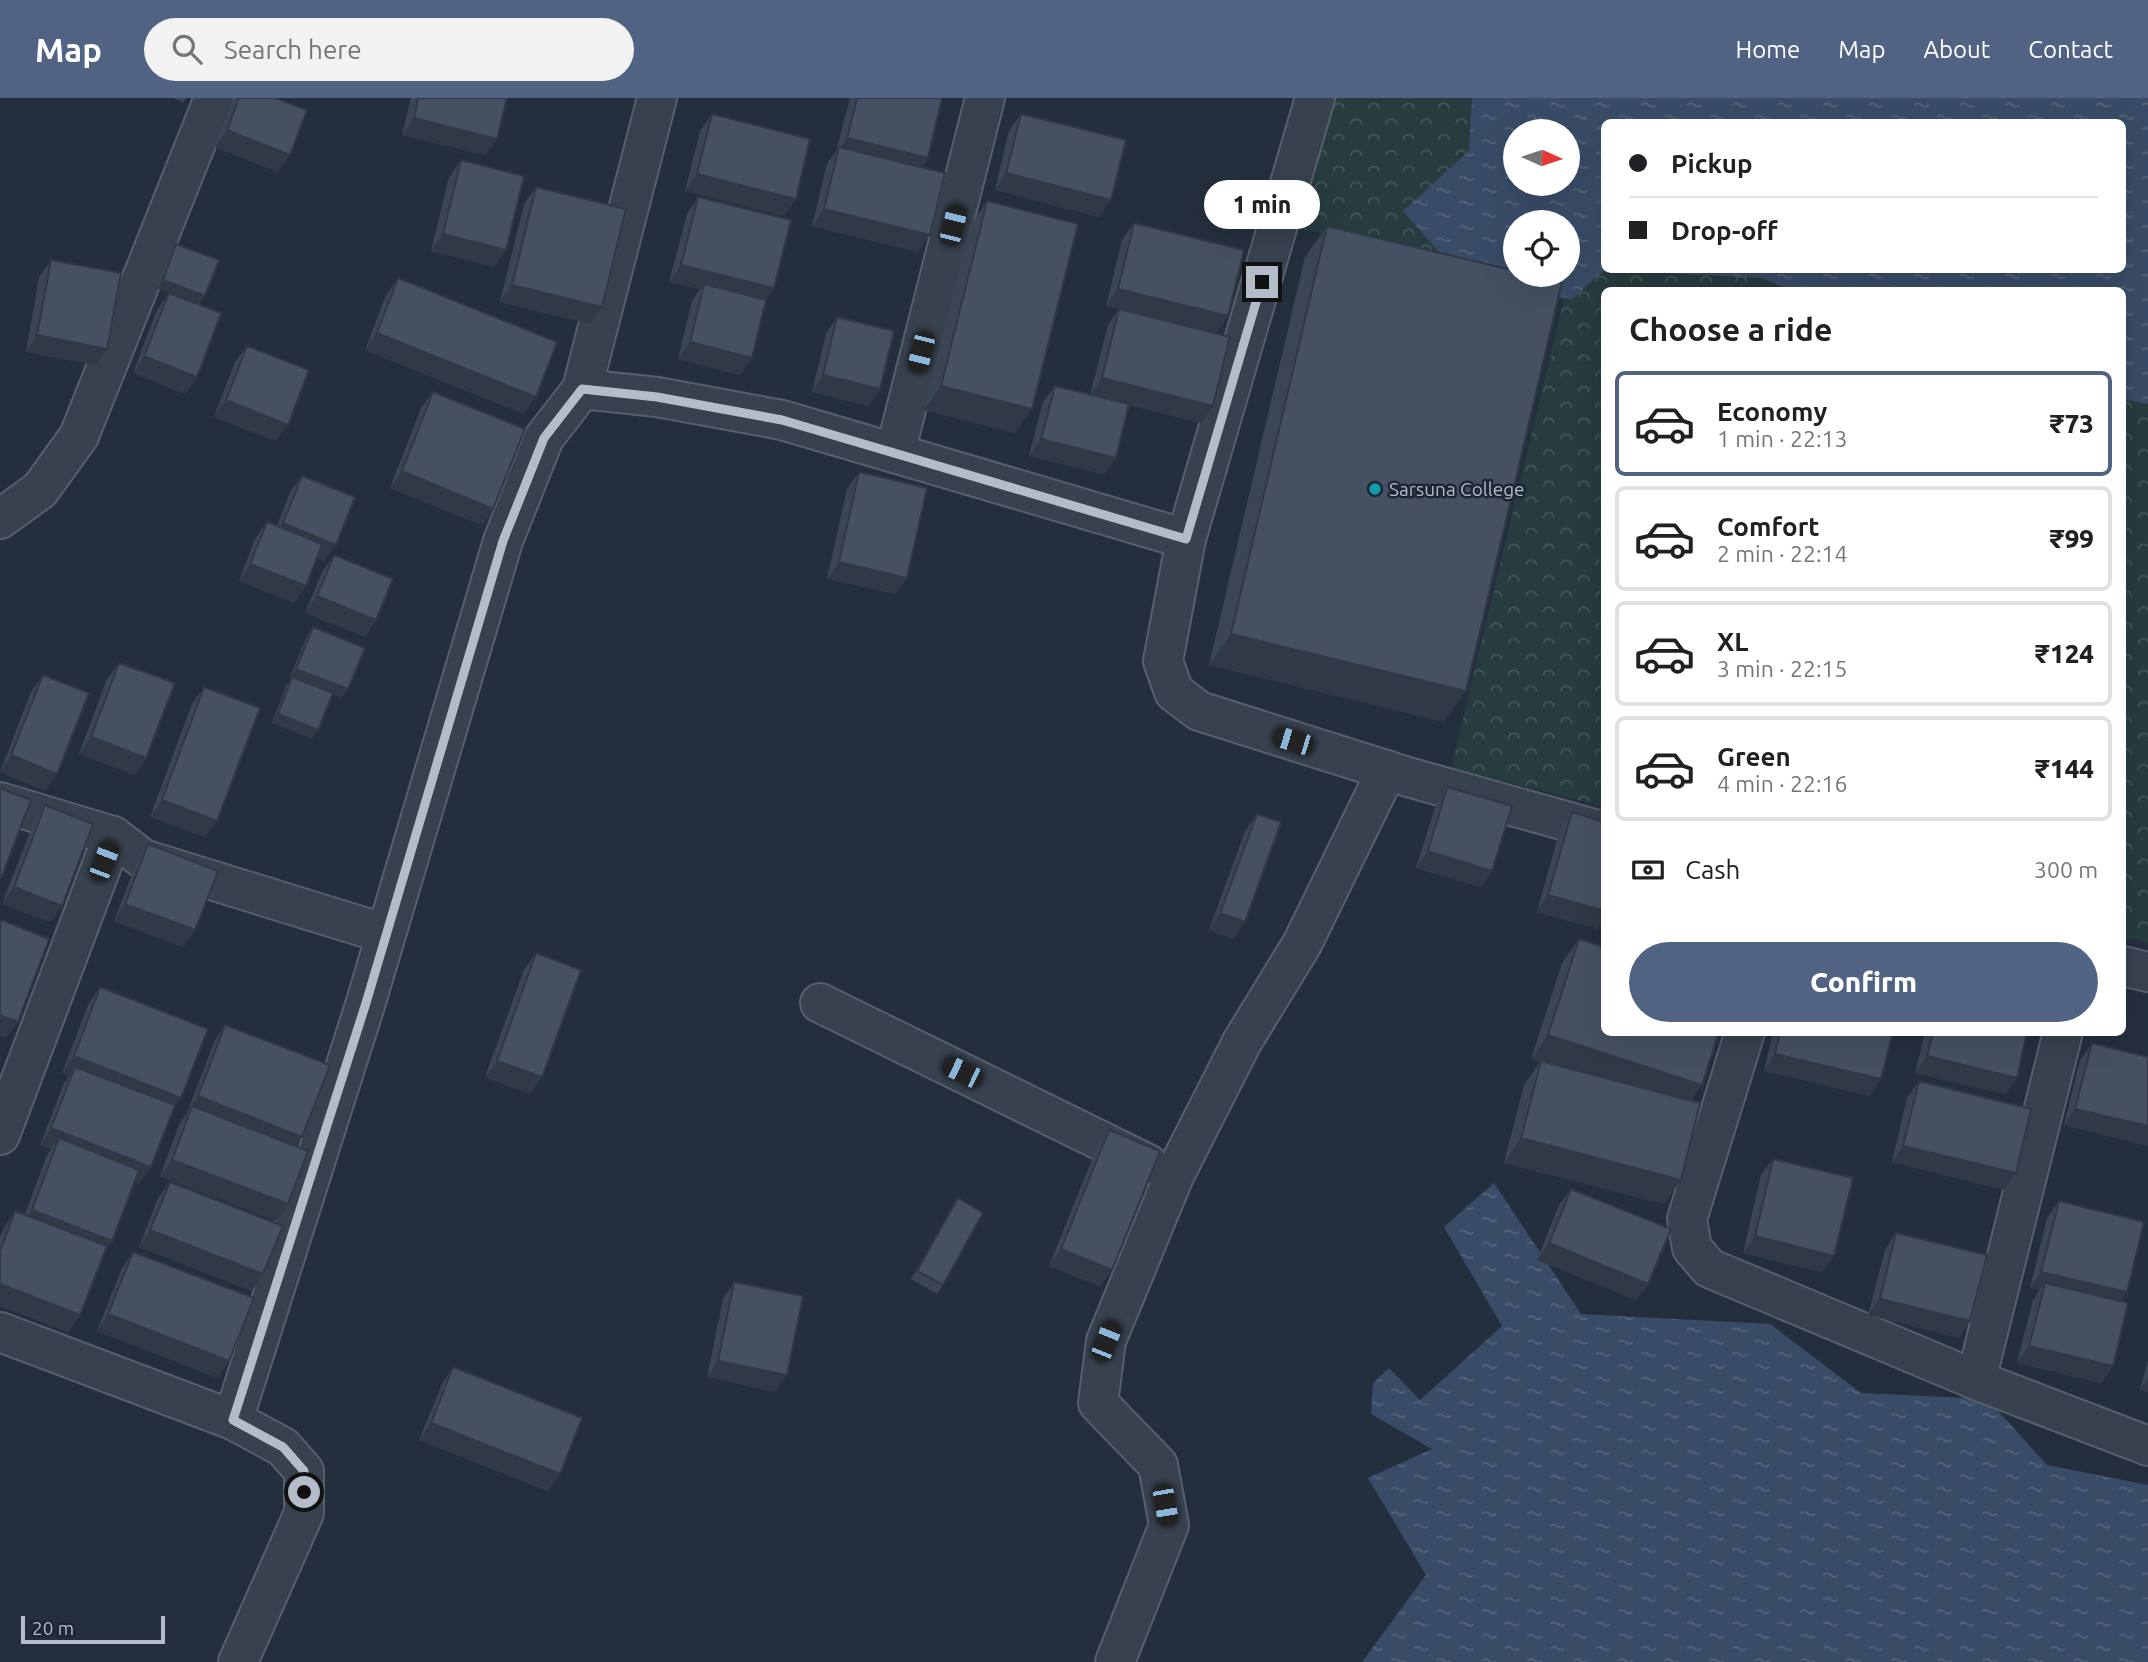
<!DOCTYPE html>
<html lang="en">
<head>
<meta charset="utf-8">
<style>
  :root { --surface:#fff; --page:#f2f2f2; --text:#202124; --muted:#757577; --line:#e0e0e0; --accent:#506383 }
  body { margin:0; font-family:Ubuntu,sans-serif; background:var(--page); color:var(--text); height:100vh; display:flex; flex-direction:column; font-size:26px; white-space:nowrap }
  * { box-sizing:border-box; margin:0 }
  p { font-size:23px; color:var(--muted) }
  .icon { flex:none; width:38px; height:38px; fill:none; stroke:currentColor; stroke-width:2; stroke-linecap:round; stroke-linejoin:round }
  .map { position:relative; flex:1; overflow:hidden }
  .drawer { position:absolute; left:1601px; top:189px; width:525px; height:749px; display:flex; flex-direction:column; background:var(--surface); border-radius:10px; box-shadow:0 7px 28px #0002 }
  .drawer>* { flex:none }
  .hud { position:absolute; left:1601px; top:21px; width:525px; height:154px; border-radius:10px; box-shadow:0 7px 28px #0002; display:grid; align-content:center; height:154px; padding:0 28px; background:var(--surface) }
  .needle { width:46px; rotate:93deg }
  .controls { position:absolute; left:1503px; top:21px; display:grid; gap:14px }
  .controls a { display:grid; place-items:center; width:77px; height:77px; border-radius:50%; background:var(--surface); box-shadow:0 7px 28px #0002; font-size:35px }
  .scale { position:absolute; left:21px; bottom:18px; width:144px; box-sizing:border-box; padding-left:7px; border:4px solid #b4bcc9; border-top:0; font-size:19px; line-height:24px; white-space:nowrap; color:#b4bcc9; -webkit-text-stroke:5px #1d2633; paint-order:stroke }
  .end { position:absolute; width:32px; height:32px; margin:-16px; border:9px solid #b4bcc9; background:#111; box-shadow:0 0 0 4px #111 }
  .from { border-radius:50% }
  .bubble { position:absolute; height:49px; border-radius:24px; background:var(--surface); box-shadow:0 7px 28px #0002; font-size:23px; font-weight:800; line-height:49px; text-align:center }
  .car { position:absolute; width:21px; height:42px; margin:-21px -10px; border-radius:9px; box-shadow:0 0 5px 2px #0007; background:linear-gradient(#222 24%,#8ab4d8 0 40%,#222 0 76%,#8ab4d8 0 86%,#222 0) }
  .hud b { display:flex; align-items:center; gap:24px; height:66px; font-size:26px }
  .hud b+b { border-top:2px solid var(--line) }
  .hud i { width:18px; height:18px; background:var(--text) }
  ul { padding:0; list-style:none }
  li { display:flex; align-items:center; gap:21px; height:105px; margin:0 14px 10px; padding:0 14px; border:4px solid var(--line); border-radius:10px }
  li div { flex:1 }
  li b { display:block; font-size:26px }
  li em { font-style:normal; font-weight:800 }
  li.current { border-color:var(--accent) }
  li>.icon { width:63px; height:63px; stroke-width:1.5 }
  h2 { padding:0 28px; font-size:32px; line-height:84px }
  .pay { display:flex; align-items:center; gap:18px; height:77px; padding:0 28px; font-size:26px }
  .pay p { margin-inline-start:auto }
  .action { display:flex; gap:14px; margin-top:auto; padding:14px 28px }
  .action a { flex:1; height:80px; border-radius:42px; background:var(--accent); color:#fff; font-size:28px; font-weight:800; line-height:80px; text-align:center }
  header { display:flex; align-items:center; gap:42px; box-sizing:border-box; height:98px; padding:0 35px; background:var(--accent); color:#fff }
  header strong { font-size:33px }
  nav { display:flex; gap:38px; margin-inline-start:auto; font-size:24px }
  .search { width:490px; height:63px; background:var(--page); display:flex; align-items:center; gap:18px; box-sizing:border-box; padding:0 24px; border-radius:38px; color:var(--muted); font-size:26px }
  .map>svg:first-child { display:block }
</style>
</head>
<body>
<header>
<strong>Map</strong>
<div class="search"><svg class="icon" aria-label="search" viewBox="0 0 24 24"><circle cx="10" cy="10" r="6"/><path d="M15 15l6 6"/></svg>Search here</div>
<nav><a>Home</a><a>Map</a><a>About</a><a>Contact</a></nav>
</header>
<div class="map">
<svg width="2148" height="1564" viewBox="0 0 2148 1564">
  <defs>
    <pattern id="park-crowns" width="20" height="18" patternUnits="userSpaceOnUse" patternTransform="scale(1.75)"><rect width="20" height="18" fill="#263c3f"/><path d="M2 6a3 3 0 1 1 6 0M12 15a3 3 0 1 1 6 0" fill="none" stroke="#435659"/></pattern>
    <pattern id="water-ripples" width="26" height="14" patternUnits="userSpaceOnUse" patternTransform="scale(1.75)"><rect width="26" height="14" fill="#394c67"/><path d="M2 4q2-2 4 0t4 0M15 11q2-2 4 0t4 0" fill="none" stroke="#53647b"/></pattern>
  </defs>
  <rect width="100%" height="100%" fill="#242f3e"/>
  <path fill="url(#park-crowns)" fill-rule="evenodd" d="M1331 0H2148V845L2123 839V192H1605V709L1451 670 1567 189 1298 130ZM1605 24H2123V172H1605ZM1516 33H1568V86H1516ZM1516 124H1568V177H1516Z"/>
  <g fill="url(#water-ripples)" fill-rule="evenodd">
    <path d="M1472 0H2148V306L2123 301V192H1790L1762 180 1608 172H2123V24H1605V172L1572 201 1508 197 1447 163 1403 113 1469 53ZM1516 33H1568V86H1516ZM1516 124H1568V177H1516Z"/>
    <polygon points="1494,1085 1581,1216 1770,1226 1861,1295 1987,1301 2047,1367 2148,1387 2148,1564 1362,1564 1426,1477 1368,1380 1432,1351 1371,1316 1373,1285 1389,1270 1420,1302 1502,1228 1444,1129"/>
  </g>
  <g fill="none" stroke-linecap="round" stroke-linejoin="round">
    <defs>
      <g id="street">
        <polyline points="582,291 657,299 782,322 1186,441 1163,563 1174,594 1199,613 1408,679 1605,734"/>
        <polyline points="895,355 985,0"/>
        <polyline points="0,421 40,392 79,338 214,0"/>
        <polyline points="1186,441 1315,0"/>
        <polyline points="0,704 113,738 143,761 386,836"/>
        <polyline points="2123,868 2148,874"/>
        <polyline points="820,905 1148,1066"/>
        <polyline points="1745,934 1687,1121 1692,1150 1709,1170 1976,1282 2148,1348"/>
        <polyline points="0,1037 113,738"/>
        <polyline points="0,1234 233,1322 283,1349 304,1373 304,1415 238,1564"/>
        <polyline points="1976,1282 2063,934"/>
        <polyline points="233,1322 366,904 503,443 544,340 582,291 657,0"/>
        <polyline points="1115,1564 1169,1427 1158,1367 1098,1305 1106,1243 1174,1078 1242,944 1302,846 1387,672"/>
      </g>
    </defs>
    <use href="#street" stroke="#565f6c" stroke-width="42"/>
    <use href="#street" stroke="#38414e" stroke-width="38"/>
  </g>
  <g fill="#3b4654">
    <polygon points="173,0 187,0 183,5"/>
    <polygon points="235,0 275,0 290,57 278,74 215,49 232,5"/>
    <polygon points="411,0 507,0 497,41 485,57 402,37"/>
    <polygon points="850,0 942,0 928,60 921,69 918,154 812,128 827,66 836,53"/>
    <polygon points="712,16 784,118 685,93 700,33"/>
    <polygon points="1021,16 1099,119 995,92 1009,33"/>
    <polygon points="461,62 506,152 494,169 431,153 449,79"/>
    <polygon points="536,89 602,209 590,226 500,204 524,106"/>
    <polygon points="698,99 765,201 752,260 740,277 678,261 692,203 700,191 669,184 687,116"/>
    <polygon points="987,103 1015,335 924,312 970,128"/>
    <polygon points="1134,125 1228,218 1216,235 1201,325 1090,297 1108,227 1119,211 1106,208 1122,142"/>
    <polygon points="1327,128 1444,624 1209,567 1305,159"/>
    <polygon points="176,146 205,198 199,206 157,190 170,155"/>
    <polygon points="51,162 107,251 96,267 26,254 39,179"/>
    <polygon points="398,180 524,316 365,252 386,197"/>
    <polygon points="169,195 197,279 185,296 133,275 157,212"/>
    <polygon points="837,219 880,291 868,308 812,294 826,236"/>
    <polygon points="247,248 276,343 214,319 235,264"/>
    <polygon points="1055,288 1116,360 1104,376 1029,358 1043,304"/>
    <polygon points="433,294 493,411 482,427 390,390 421,310"/>
    <polygon points="859,374 896,496 827,481 847,391"/>
    <polygon points="302,378 336,447 324,463 317,460 306,488 294,505 239,483 255,441 267,424 277,428 290,394"/>
    <polygon points="334,457 376,522 365,539 305,515 322,474"/>
    <polygon points="313,529 348,591 342,600 333,596 312,641 272,625 286,588 292,580 290,579 307,538"/>
    <polygon points="119,565 146,660 135,677 79,656 107,581"/>
    <polygon points="43,577 45,693 0,674 31,594"/>
    <polygon points="204,589 217,723 205,739 150,719 192,606"/>
    <polygon points="1447,689 1492,773 1481,789 1416,770 1436,706"/>
    <polygon points="45,707 62,808 50,824 2,806 34,724"/>
    <polygon points="1572,714 1605,724 1605,820 1597,831 1537,814 1560,731"/>
    <polygon points="1257,716 1245,824 1233,841 1209,832 1245,733"/>
    <polygon points="148,746 195,832 183,849 114,823 137,763"/>
    <polygon points="1579,841 1691,1003 1664,1106 1504,1065 1524,987 1540,964 1531,961 1562,865"/>
    <polygon points="536,855 530,996 485,979 524,872"/>
    <polygon points="100,889 181,1000 174,1010 139,1086 134,1084 112,1143 105,1152 80,1217 68,1234 0,1208 0,1139 4,1130 15,1113 25,1117 47,1057 51,1051 40,1047 64,985 69,978 62,975 89,905"/>
    <polygon points="225,927 296,1049 276,1123 160,1078 180,1025 187,1015 214,944"/>
    <polygon points="1773,934 1893,934 1870,998 1764,973"/>
    <polygon points="1925,934 2027,934 2017,980 2005,996 1915,975"/>
    <polygon points="2092,945 2148,959 2148,1048 2064,1027 2080,962"/>
    <polygon points="1919,983 2004,1092 1892,1064 1907,1000"/>
    <polygon points="1109,1032 1112,1172 1100,1188 1049,1168 1097,1049"/>
    <polygon points="1773,1061 1834,1158 1822,1174 1743,1155 1761,1077"/>
    <polygon points="170,1084 263,1176 252,1193 139,1149 158,1100"/>
    <polygon points="1571,1091 1648,1186 1636,1202 1537,1162 1559,1107"/>
    <polygon points="958,1100 943,1187 937,1196 911,1181 952,1109"/>
    <polygon points="2059,1103 2121,1203 2113,1268 2101,1285 2017,1265 2033,1202 2039,1193 2030,1190 2047,1120"/>
    <polygon points="1896,1135 1970,1223 1959,1240 1868,1217 1885,1152"/>
    <polygon points="133,1154 218,1280 97,1233 122,1170"/>
    <polygon points="734,1184 775,1294 707,1279 723,1201"/>
    <polygon points="2148,1261 2148,1294 2140,1292"/>
    <polygon points="453,1269 560,1376 548,1393 419,1342 442,1286"/>
  </g>
  <g fill="#303945">
    <polygon points="414,20 497,41 485,57 402,37"/>
    <polygon points="227,32 290,57 278,74 215,49"/>
    <polygon points="847,40 928,60 916,77 838,53"/>
    <polygon points="1006,75 1111,102 1099,119 995,92"/>
    <polygon points="697,76 796,101 784,118 685,93"/>
    <polygon points="824,111 930,137 918,154 812,128"/>
    <polygon points="443,136 506,152 494,169 431,153"/>
    <polygon points="681,167 774,190 762,206 704,186 700,191 669,184"/>
    <polygon points="163,182 205,198 199,206 157,190"/>
    <polygon points="512,187 602,209 590,226 500,204"/>
    <polygon points="1118,191 1228,218 1216,235 1106,208"/>
    <polygon points="377,235 536,299 524,316 365,252"/>
    <polygon points="37,237 107,251 96,267 26,254"/>
    <polygon points="690,244 752,260 740,277 678,261"/>
    <polygon points="144,258 197,279 185,296 133,275"/>
    <polygon points="823,277 880,291 868,308 812,294"/>
    <polygon points="1102,280 1213,308 1201,325 1090,297"/>
    <polygon points="941,288 1032,311 1015,335 924,312"/>
    <polygon points="226,302 288,327 276,343 214,319"/>
    <polygon points="1041,341 1116,360 1104,376 1029,358"/>
    <polygon points="402,373 493,411 482,427 390,390"/>
    <polygon points="283,425 336,447 324,463 271,442"/>
    <polygon points="839,464 907,480 896,496 827,481"/>
    <polygon points="250,466 306,488 294,505 239,483"/>
    <polygon points="317,498 376,522 365,539 305,515"/>
    <polygon points="1231,536 1466,593 1444,624 1209,567"/>
    <polygon points="296,571 348,591 342,600 290,579"/>
    <polygon points="278,616 318,632 312,641 272,625"/>
    <polygon points="91,639 146,660 135,677 79,656"/>
    <polygon points="11,657 57,676 45,693 0,674"/>
    <polygon points="162,702 217,723 205,739 150,719"/>
    <polygon points="1428,753 1492,773 1481,789 1416,770"/>
    <polygon points="14,789 62,808 50,824 2,806"/>
    <polygon points="1548,797 1605,813 1605,820 1597,831 1537,814"/>
    <polygon points="125,806 195,832 183,849 114,823"/>
    <polygon points="1220,815 1245,824 1233,841 1209,832"/>
    <polygon points="0,917 18,924 6,940 0,938"/>
    <polygon points="1548,937 1702,987 1685,1011 1531,961"/>
    <polygon points="1775,956 1881,981 1870,998 1764,973"/>
    <polygon points="74,958 181,1000 169,1017 75,969 69,978 62,975"/>
    <polygon points="1927,958 2017,980 2005,996 1915,975"/>
    <polygon points="497,963 542,979 530,996 485,979"/>
    <polygon points="198,998 302,1039 291,1056 192,1008 186,1015"/>
    <polygon points="2075,1011 2148,1028 2148,1048 2064,1027"/>
    <polygon points="51,1030 151,1069 139,1086 54,1053 59,1040 51,1051 40,1047"/>
    <polygon points="1521,1040 1681,1082 1664,1106 1504,1065"/>
    <polygon points="1903,1048 2016,1075 2004,1092 1892,1064"/>
    <polygon points="172,1062 288,1106 276,1123 160,1078"/>
    <polygon points="32,1112 112,1143 100,1160 20,1129"/>
    <polygon points="150,1132 263,1176 252,1193 139,1149"/>
    <polygon points="1755,1138 1834,1158 1822,1174 1743,1155"/>
    <polygon points="1549,1145 1648,1186 1636,1202 1537,1162"/>
    <polygon points="1061,1151 1112,1172 1100,1188 1049,1168"/>
    <polygon points="2041,1174 2127,1194 2115,1211 2045,1185 2039,1193 2030,1190"/>
    <polygon points="0,1186 80,1217 68,1234 0,1208"/>
    <polygon points="1880,1201 1970,1223 1959,1240 1868,1217"/>
    <polygon points="108,1216 229,1263 218,1280 97,1233"/>
    <polygon points="2029,1248 2113,1268 2101,1285 2017,1265"/>
    <polygon points="718,1263 787,1277 775,1294 707,1279"/>
    <polygon points="2148,1281 2148,1294 2140,1292"/>
    <polygon points="431,1325 560,1376 548,1393 419,1342"/>
  </g>
  <g fill="#455162" stroke="#303945" stroke-width="2">
    <polygon points="239,0 275,0 307,12 290,57 227,32"/>
    <polygon points="418,0 507,0 497,41 414,20"/>
    <polygon points="857,0 942,0 928,60 847,40"/>
    <polygon points="712,16 810,41 796,101 697,76"/>
    <polygon points="1021,16 1126,42 1111,102 1006,75"/>
    <polygon points="839,49 945,75 930,137 824,111"/>
    <polygon points="461,62 524,78 506,152 443,136"/>
    <polygon points="536,89 626,111 602,209 512,187"/>
    <polygon points="698,99 791,122 774,190 681,167"/>
    <polygon points="987,103 1078,126 1032,311 941,288"/>
    <polygon points="1134,125 1244,152 1228,218 1118,191"/>
    <polygon points="1327,128 1516,173 1516,177 1530,177 1562,184 1466,593 1231,536"/>
    <polygon points="176,146 219,162 205,198 163,182"/>
    <polygon points="51,162 121,175 107,251 37,237"/>
    <polygon points="398,180 557,244 536,299 377,235"/>
    <polygon points="704,186 766,202 752,260 690,244"/>
    <polygon points="169,195 221,215 197,279 144,258"/>
    <polygon points="1119,211 1230,239 1213,308 1102,280"/>
    <polygon points="837,219 894,233 880,291 823,277"/>
    <polygon points="247,248 309,272 288,327 226,302"/>
    <polygon points="1055,288 1129,306 1116,360 1041,341"/>
    <polygon points="433,294 525,331 493,411 402,373"/>
    <polygon points="859,374 927,390 907,480 839,464"/>
    <polygon points="302,378 355,399 336,447 283,425"/>
    <polygon points="267,424 322,446 306,488 250,466"/>
    <polygon points="334,457 393,481 376,522 317,498"/>
    <polygon points="313,529 365,550 348,591 296,571"/>
    <polygon points="119,565 175,585 146,660 91,639"/>
    <polygon points="43,577 89,595 57,676 11,657"/>
    <polygon points="292,579 333,595 318,632 278,616"/>
    <polygon points="204,589 260,610 217,723 162,702"/>
    <polygon points="1447,689 1512,708 1492,773 1428,753"/>
    <polygon points="0,690 31,702 1,780 0,780"/>
    <polygon points="45,707 93,726 62,808 14,789"/>
    <polygon points="1572,714 1605,724 1605,813 1548,797"/>
    <polygon points="1257,716 1281,724 1245,824 1220,815"/>
    <polygon points="148,746 218,773 195,832 125,806"/>
    <polygon points="2,822 49,841 18,924 0,917 0,827"/>
    <polygon points="1579,841 1605,849 1605,934 1719,934 1702,987 1548,937"/>
    <polygon points="536,855 581,872 542,979 497,963"/>
    <polygon points="100,889 208,931 181,1000 74,958"/>
    <polygon points="225,927 330,967 302,1039 198,998"/>
    <polygon points="1780,934 1893,934 1881,981 1775,956"/>
    <polygon points="1933,934 2027,934 2017,980 1927,958"/>
    <polygon points="2092,945 2148,959 2148,1028 2075,1011"/>
    <polygon points="1541,963 1700,1005 1681,1082 1521,1040"/>
    <polygon points="75,969 175,1007 151,1069 51,1030"/>
    <polygon points="1919,983 2031,1011 2016,1075 1903,1048"/>
    <polygon points="192,1008 308,1053 288,1106 172,1062"/>
    <polygon points="1109,1032 1160,1053 1112,1172 1061,1151"/>
    <polygon points="59,1040 139,1072 112,1143 32,1112"/>
    <polygon points="1773,1061 1853,1080 1834,1158 1755,1138"/>
    <polygon points="170,1084 283,1128 263,1176 150,1132"/>
    <polygon points="1571,1091 1671,1131 1648,1186 1549,1145"/>
    <polygon points="958,1100 983,1115 943,1187 917,1173"/>
    <polygon points="2059,1103 2144,1124 2127,1194 2041,1174"/>
    <polygon points="15,1113 107,1148 80,1217 0,1186 0,1153"/>
    <polygon points="1896,1135 1987,1157 1970,1223 1880,1201"/>
    <polygon points="133,1154 254,1200 229,1263 108,1216"/>
    <polygon points="734,1184 803,1198 787,1277 718,1263"/>
    <polygon points="2045,1185 2128,1205 2113,1268 2029,1248"/>
    <polygon points="453,1269 582,1320 560,1376 431,1325"/>
  </g>
  <g fill="none" stroke-linecap="round" stroke-linejoin="round">
    <polyline stroke="#b4bcc9" stroke-width="9" points="304,1394 304,1373 283,1349 233,1322 366,905 503,443 544,340 582,291 657,299 782,322 1186,441 1262,184"/>
  </g>
  <circle fill="#0f9aa8" stroke="#1d2633" stroke-width="2.5" cx="1375" cy="391" r="7"/>
  <g text-anchor="middle" stroke-width="5" stroke-linejoin="round" paint-order="stroke">
    <g font-size="19" fill="#b4bcc9" stroke="#1d2633" text-anchor="start">
      <text x="1389" y="398">Sarsuna College</text>
    </g>
  </g>
</svg>
<div class="controls">
<a><svg class="needle" viewBox="-14 -14 28 28"><path d="M0-13l5 13h-10z" fill="#e53935"/><path d="M0 13l5-13h-10z" fill="#757577"/></svg></a>
<a><svg class="icon" aria-label="locate" viewBox="0 0 24 24"><circle cx="12" cy="12" r="6"/><path d="M12 2v4M12 18v4M2 12h4M18 12h4"/></svg></a>
</div>
<div class="scale">20 m</div>
<i class="end from" style="left:304px;top:1394px"></i>
<i class="end" style="left:1262px;top:184px"></i>
<div class="bubble" style="left:1204px;top:82px;width:116px">1 min</div>
<i class="car" style="left:953px;top:127px;rotate:14deg"></i>
<i class="car" style="left:921px;top:254px;rotate:194deg"></i>
<i class="car" style="left:1293px;top:643px;rotate:287deg"></i>
<i class="car" style="left:104px;top:763px;rotate:21deg"></i>
<i class="car" style="left:962px;top:974px;rotate:296deg"></i>
<i class="car" style="left:1106px;top:1243px;rotate:22deg"></i>
<i class="car" style="left:1165px;top:1407px;rotate:170deg"></i>
<div class="hud">
<b><i class="from"></i>Pickup</b>
<b><i></i>Drop-off</b>
</div>
<section class="drawer">
<h2>Choose a ride</h2>
<ul>
<li class="current"><svg class="icon" aria-label="car" viewBox="0 0 24 24"><path d="M5 17H2v-5l4-1 3-4h7l3 4 3 1v5h-3M9 17h6M6 11h13"/><circle cx="7" cy="17" r="2"/><circle cx="17" cy="17" r="2"/></svg><div><b>Economy</b><p>1 min · 22:13</p></div><em>₹73</em></li>
<li><svg class="icon" aria-label="car" viewBox="0 0 24 24"><path d="M5 17H2v-5l4-1 3-4h7l3 4 3 1v5h-3M9 17h6M6 11h13"/><circle cx="7" cy="17" r="2"/><circle cx="17" cy="17" r="2"/></svg><div><b>Comfort</b><p>2 min · 22:14</p></div><em>₹99</em></li>
<li><svg class="icon" aria-label="car" viewBox="0 0 24 24"><path d="M5 17H2v-5l4-1 3-4h7l3 4 3 1v5h-3M9 17h6M6 11h13"/><circle cx="7" cy="17" r="2"/><circle cx="17" cy="17" r="2"/></svg><div><b>XL</b><p>3 min · 22:15</p></div><em>₹124</em></li>
<li><svg class="icon" aria-label="car" viewBox="0 0 24 24"><path d="M5 17H2v-5l4-1 3-4h7l3 4 3 1v5h-3M9 17h6M6 11h13"/><circle cx="7" cy="17" r="2"/><circle cx="17" cy="17" r="2"/></svg><div><b>Green</b><p>4 min · 22:16</p></div><em>₹144</em></li>
</ul>
<div class="pay"><svg class="icon" aria-label="cash" viewBox="0 0 24 24"><path d="M3 7h18v10H3z"/><circle cx="12" cy="12" r="2"/></svg>Cash<p>300 m</p></div>
<div class="action"><a>Confirm</a></div>
</section>
</div>
</body>
</html>
